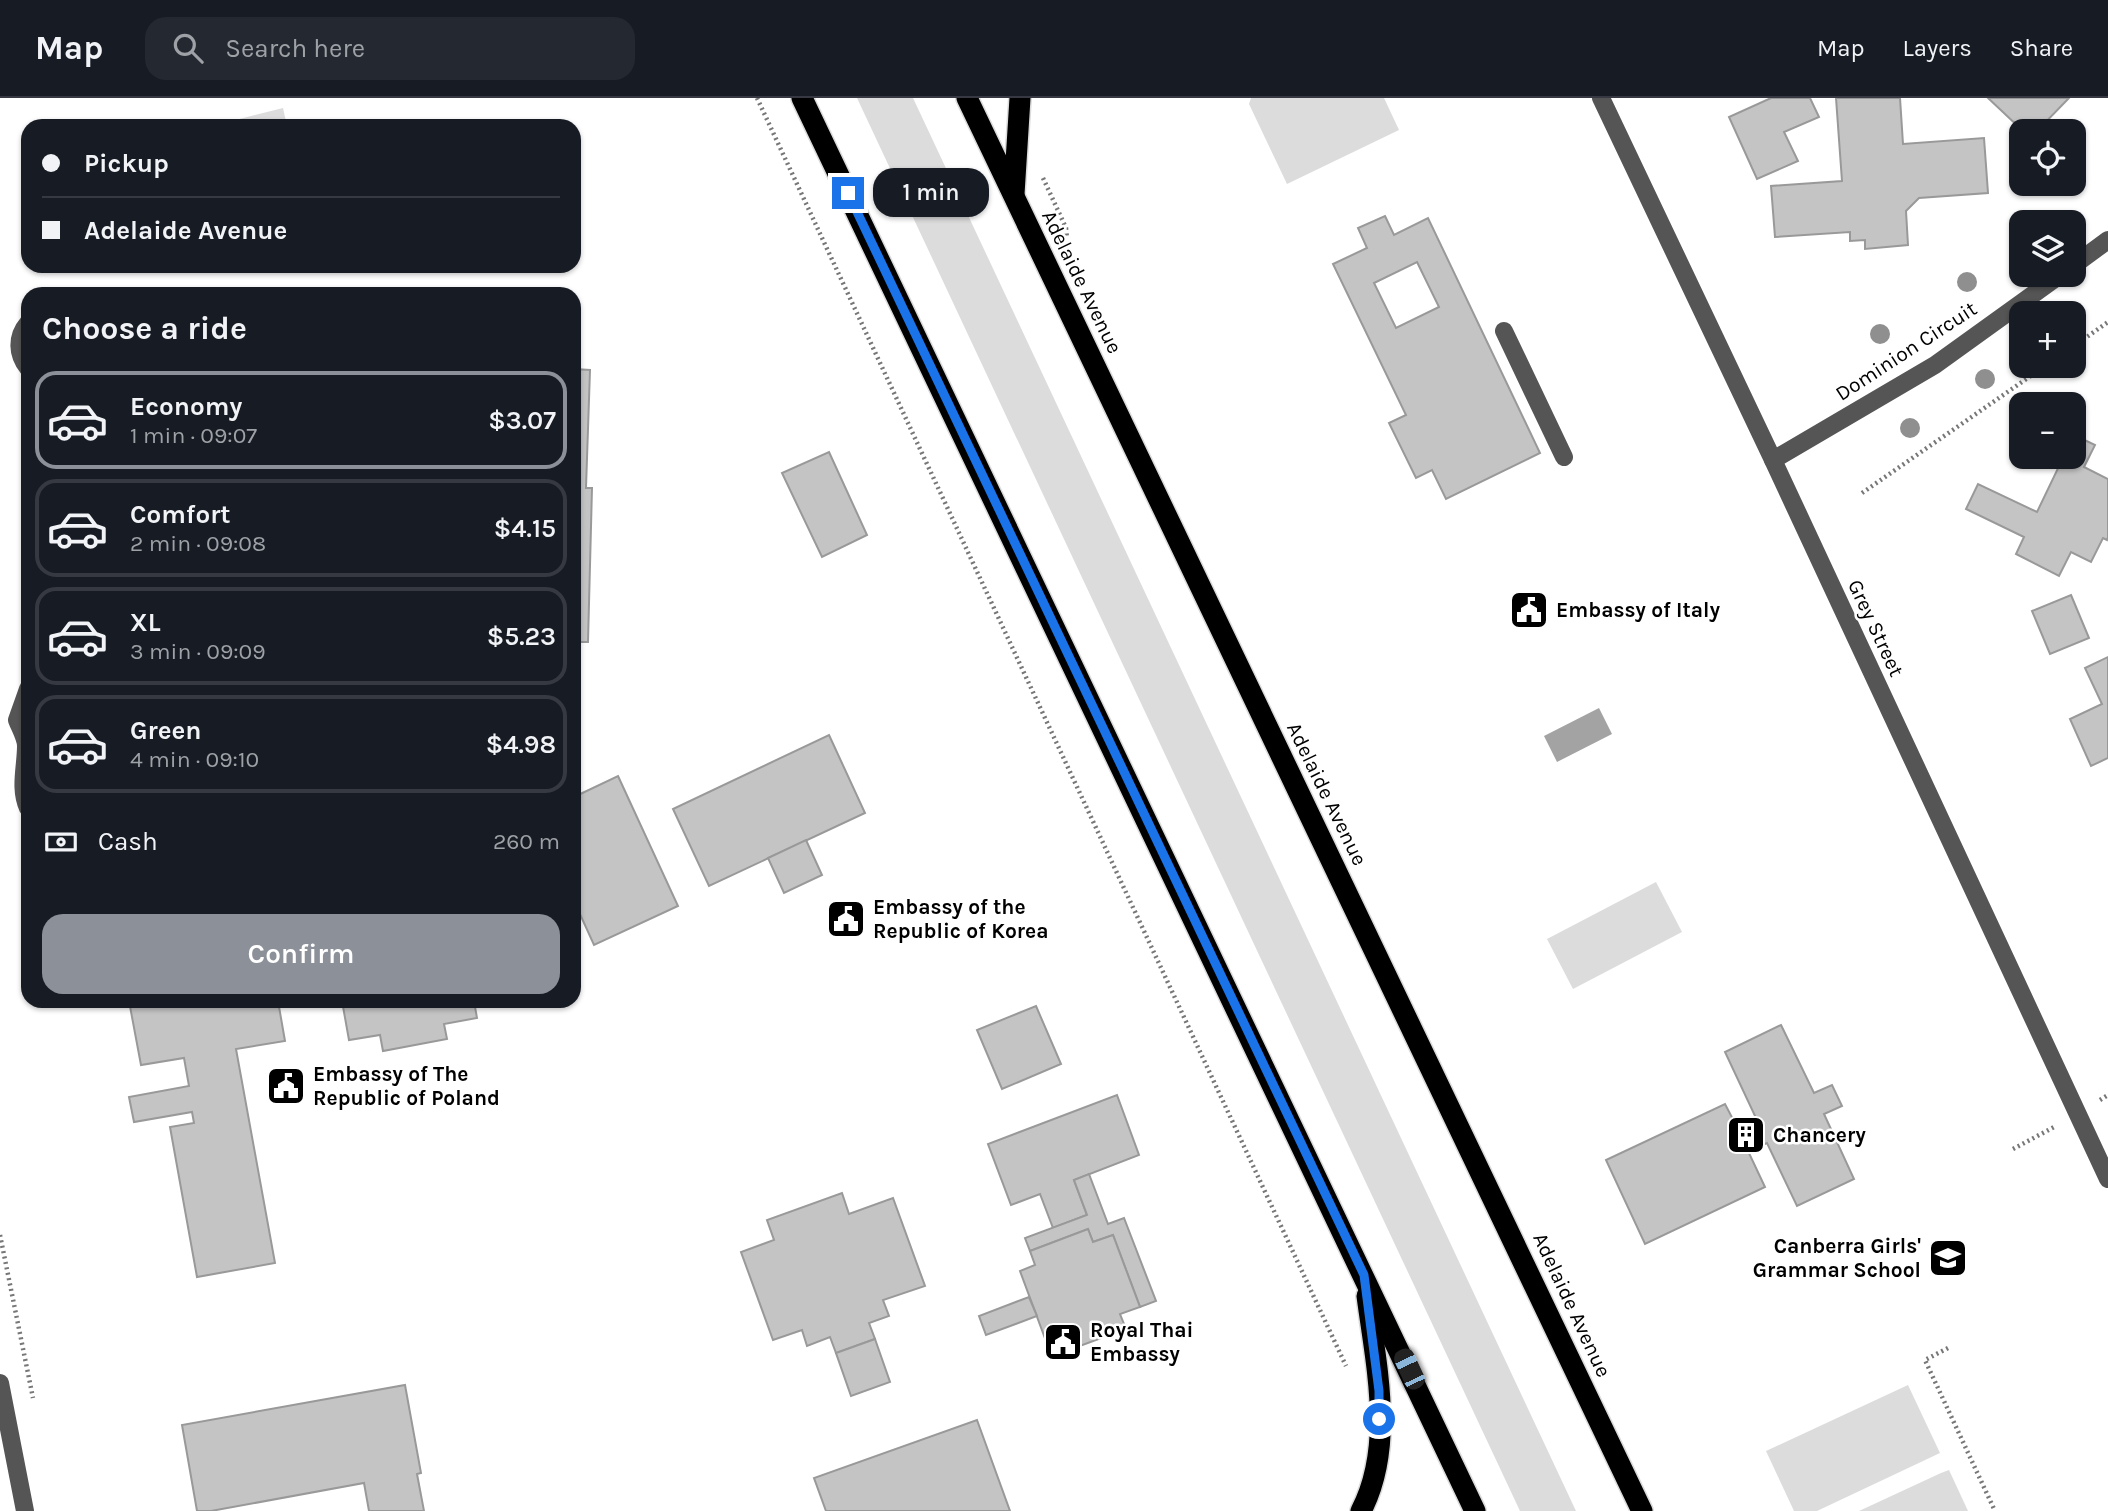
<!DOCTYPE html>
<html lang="en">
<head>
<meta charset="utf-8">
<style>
  :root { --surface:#171b24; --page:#242831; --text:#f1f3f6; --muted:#9ea1a6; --line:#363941; --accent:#8c9099 }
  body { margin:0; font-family:Karla,sans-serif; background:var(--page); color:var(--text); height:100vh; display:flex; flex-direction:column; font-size:26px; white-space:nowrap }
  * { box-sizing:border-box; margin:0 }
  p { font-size:23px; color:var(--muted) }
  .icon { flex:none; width:38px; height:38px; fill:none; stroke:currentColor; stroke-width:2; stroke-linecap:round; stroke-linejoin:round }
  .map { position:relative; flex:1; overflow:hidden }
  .drawer { position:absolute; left:21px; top:189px; width:560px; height:721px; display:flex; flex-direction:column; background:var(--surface); border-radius:21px; box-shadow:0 2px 5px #0004 }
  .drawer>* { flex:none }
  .top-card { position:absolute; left:21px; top:21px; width:560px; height:154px; border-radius:21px; box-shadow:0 2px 5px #0004; display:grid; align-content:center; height:154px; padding:0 21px; background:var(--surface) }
  .fabs { position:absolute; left:2009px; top:21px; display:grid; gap:14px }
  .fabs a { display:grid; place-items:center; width:77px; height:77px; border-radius:14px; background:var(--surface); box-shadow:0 2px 5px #0004; font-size:35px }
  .end { position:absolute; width:32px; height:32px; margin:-16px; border:9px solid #1a73e8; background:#fff; box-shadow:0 0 0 4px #fff }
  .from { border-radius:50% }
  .bubble { position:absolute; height:49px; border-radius:21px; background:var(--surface); box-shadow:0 2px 5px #0004; font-size:23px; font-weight:600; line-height:49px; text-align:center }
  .car { position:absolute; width:21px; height:42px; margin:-21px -10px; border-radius:9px; box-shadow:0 0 5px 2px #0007; background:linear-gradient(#222 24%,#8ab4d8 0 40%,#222 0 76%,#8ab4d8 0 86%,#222 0) }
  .top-card b { display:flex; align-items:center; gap:24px; height:66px; font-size:26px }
  .top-card b+b { border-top:2px solid var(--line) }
  .top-card i { width:18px; height:18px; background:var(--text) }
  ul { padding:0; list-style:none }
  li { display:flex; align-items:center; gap:21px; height:98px; margin:0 14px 10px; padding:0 7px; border:4px solid var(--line); border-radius:21px }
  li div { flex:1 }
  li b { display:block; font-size:26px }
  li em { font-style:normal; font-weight:600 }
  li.selected { border-color:var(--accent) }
  li>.icon { width:63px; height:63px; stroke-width:1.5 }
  h2 { padding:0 21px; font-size:32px; line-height:84px }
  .pay { display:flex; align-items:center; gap:18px; height:77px; padding:0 21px; font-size:26px }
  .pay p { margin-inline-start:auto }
  .action { display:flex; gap:14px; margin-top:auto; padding:14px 21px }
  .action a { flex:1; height:80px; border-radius:21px; background:var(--accent); color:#fff; font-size:28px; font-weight:600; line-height:80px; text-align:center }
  header { display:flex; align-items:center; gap:42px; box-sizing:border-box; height:98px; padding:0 35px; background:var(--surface); border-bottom:2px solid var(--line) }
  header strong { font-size:33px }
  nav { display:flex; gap:38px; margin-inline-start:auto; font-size:24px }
  .search { width:490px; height:63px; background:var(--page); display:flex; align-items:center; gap:18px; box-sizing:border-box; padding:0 24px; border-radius:21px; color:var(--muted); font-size:26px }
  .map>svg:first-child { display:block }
</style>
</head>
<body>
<header>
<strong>Map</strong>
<div class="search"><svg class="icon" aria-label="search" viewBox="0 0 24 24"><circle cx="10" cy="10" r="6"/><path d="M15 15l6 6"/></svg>Search here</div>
<nav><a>Map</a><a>Layers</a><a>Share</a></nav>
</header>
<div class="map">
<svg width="2108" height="1413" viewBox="0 0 2108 1413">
  <rect width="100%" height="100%" fill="#fff"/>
  <g fill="#dcdcdc">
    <polygon points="857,0 913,0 1576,1413 1520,1413"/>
    <polygon points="1251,0 1384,0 1399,32 1287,86 1249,6"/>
    <polygon points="283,10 287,28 212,28"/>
    <polygon points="1656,784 1682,834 1573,891 1547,841"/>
    <polygon points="1908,1287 1940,1355 1817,1413 1794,1413 1766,1353"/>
    <polygon points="1949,1372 1968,1413 1859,1413 1941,1375"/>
  </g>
  <polygon fill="#a3a3a3" points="1599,610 1612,636 1557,664 1544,638"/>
  <g fill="#c4c4c4" stroke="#999" stroke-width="2" fill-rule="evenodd">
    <polygon points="1771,0 1810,0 1819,19 1784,34 1798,63 1757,81 1729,19"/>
    <polygon points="1836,0 1900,0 1903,46 1984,40 1988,95 1919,100 1906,113 1908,147 1865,151 1865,142 1850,143 1850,134 1775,139 1771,88 1842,83"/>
    <polygon points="1988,0 2069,0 2037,33 2023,33"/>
    <path d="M1385 118 1394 137 1428 120 1540 355 1446 401 1432 372 1416 380 1389 325 1406 317 1333 166 1367 150 1358 130ZM1417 164 1439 209 1396 230 1374 185Z"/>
    <polygon points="574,271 590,272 586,390 592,390 588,544 574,544"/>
    <polygon points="2074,337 2095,347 2084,369 2108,381 2108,439 2107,442 2103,440 2091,464 2071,454 2059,478 2016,456 2024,439 1966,411 1978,386 2037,414 2062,362 2054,359 2074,359"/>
    <polygon points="829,354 867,437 822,459 782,375"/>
    <polygon points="2071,497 2089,540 2050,556 2032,513"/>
    <polygon points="2108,559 2108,660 2091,668 2070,621 2102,606 2085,570"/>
    <polygon points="829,637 865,715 709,788 673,711"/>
    <polygon points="618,678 678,808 594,847 574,803 574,699"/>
    <polygon points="806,742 822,777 784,795 768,760"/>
    <polygon points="129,903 278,903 285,943 236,951 275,1165 197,1179 170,1029 194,1025 192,1014 134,1024 129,999 189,988 184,960 141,967"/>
    <polygon points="342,903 474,903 477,920 444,926 447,941 383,953 380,937 349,942"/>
    <polygon points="1036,908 1061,966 1002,991 977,932"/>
    <polygon points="1781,927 1814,995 1832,987 1842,1008 1824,1016 1854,1081 1797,1108 1767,1045 1748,1053 1765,1089 1645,1146 1606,1062 1725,1006 1737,1029 1756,1020 1725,954"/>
    <polygon points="1117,997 1139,1057 1074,1082 1087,1117 1053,1130 1040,1096 1011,1107 988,1046"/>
    <polygon points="1089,1076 1108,1126 1124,1120 1156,1203 1140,1209 1113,1137 1093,1144 1088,1131 1030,1153 1025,1140 1087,1117 1074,1082"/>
    <polygon points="842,1095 849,1116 893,1100 925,1188 883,1202 889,1218 869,1225 875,1241 836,1255 830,1239 807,1248 802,1232 773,1242 741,1154 774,1142 767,1122"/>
    <polygon points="1088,1131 1093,1144 1113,1137 1140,1209 1120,1216 1126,1231 1069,1252 1063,1237 1046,1243 1020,1173 1035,1167 1030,1153"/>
    <polygon points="1029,1199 1037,1218 986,1237 979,1218"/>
    <polygon points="875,1241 890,1284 851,1298 836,1255"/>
    <polygon points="405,1287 421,1375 417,1376 424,1413 369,1413 364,1385 211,1413 197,1413 182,1327"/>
    <polygon points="977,1322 1010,1413 826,1413 814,1380"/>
  </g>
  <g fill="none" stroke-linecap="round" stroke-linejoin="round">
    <defs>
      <g id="highway">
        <polyline points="802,0 1475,1413"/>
        <polyline points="967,0 1642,1413"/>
        <polyline points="1014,96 1020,0"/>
        <path d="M1361 1413C1395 1348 1376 1267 1367 1198"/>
      </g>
    </defs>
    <use href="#highway" stroke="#dbdbdb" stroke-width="24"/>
    <g stroke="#777" stroke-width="4.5" stroke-dasharray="2 3.5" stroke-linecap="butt">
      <polyline points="757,0 1346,1268"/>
      <polyline points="1043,80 1066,130 1067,140"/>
      <polyline points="2074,248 2108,224"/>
      <polyline points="1862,395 2045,268"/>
      <polyline points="2100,1002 2108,997"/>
      <polyline points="2013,1051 2056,1028"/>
      <polyline points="0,1137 33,1300"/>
      <polyline points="1948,1250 1925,1262 1995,1413"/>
    </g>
    <g stroke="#555" stroke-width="18">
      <polyline points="1601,0 1773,362 2108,1081"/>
      <polyline points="2074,167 2108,142"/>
      <path d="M28 225C16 239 17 256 28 270"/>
      <polyline points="1504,233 1564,359"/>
      <polyline points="1773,362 1935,267 2060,177"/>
      <path d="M28 591 17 622C20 630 26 640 26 648 26 669 19 690 28 710"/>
      <polyline points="0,1285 25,1413"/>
    </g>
    <use href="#highway" stroke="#000" stroke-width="21"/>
  </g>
  <g fill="#8f8f8f">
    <circle cx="1967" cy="184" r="10"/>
    <circle cx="1880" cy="236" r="10"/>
    <circle cx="1985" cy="281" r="10"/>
    <circle cx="1910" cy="330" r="10"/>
  </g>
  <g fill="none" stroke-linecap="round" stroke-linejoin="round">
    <polyline stroke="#1a73e8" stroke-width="9" points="848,95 1364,1177 1379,1293 1379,1321"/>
  </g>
  <defs>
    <symbol id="civic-square" viewBox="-11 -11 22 22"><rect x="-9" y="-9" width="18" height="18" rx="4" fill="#000" stroke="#fff"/><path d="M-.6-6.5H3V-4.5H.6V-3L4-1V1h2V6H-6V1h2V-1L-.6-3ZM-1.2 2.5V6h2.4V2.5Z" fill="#fff"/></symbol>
    <symbol id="building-square" viewBox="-11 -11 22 22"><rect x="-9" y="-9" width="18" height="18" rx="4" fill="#000" stroke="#fff"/><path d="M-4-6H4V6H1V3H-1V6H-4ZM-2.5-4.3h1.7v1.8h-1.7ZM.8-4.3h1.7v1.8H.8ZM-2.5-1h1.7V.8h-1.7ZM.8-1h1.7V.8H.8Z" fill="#fff"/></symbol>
    <symbol id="school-square" viewBox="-11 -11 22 22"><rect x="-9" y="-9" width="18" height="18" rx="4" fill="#000" stroke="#fff"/><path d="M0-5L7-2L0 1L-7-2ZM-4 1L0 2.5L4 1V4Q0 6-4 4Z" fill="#fff"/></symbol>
  </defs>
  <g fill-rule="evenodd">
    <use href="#civic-square" x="1507" y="490" width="44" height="44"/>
    <use href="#civic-square" x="824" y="799" width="44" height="44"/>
    <use href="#civic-square" x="264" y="966" width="44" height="44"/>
    <use href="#building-square" x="1724" y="1015" width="44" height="44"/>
    <use href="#school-square" x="1926" y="1138" width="44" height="44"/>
    <use href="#civic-square" x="1041" y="1222" width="44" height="44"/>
  </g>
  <g text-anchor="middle" stroke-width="5" stroke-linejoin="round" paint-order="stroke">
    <g font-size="21" fill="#000" stroke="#fff">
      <text transform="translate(1082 184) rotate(64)" y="7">Adelaide Avenue</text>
      <text transform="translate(1906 253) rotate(-33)" y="7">Dominion Circuit</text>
      <text transform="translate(1876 530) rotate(65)" y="7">Grey Street</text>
      <text transform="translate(1327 696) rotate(64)" y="7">Adelaide Avenue</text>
      <text transform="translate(1572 1207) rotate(65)" y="7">Adelaide Avenue</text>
    </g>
    <g font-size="21" font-weight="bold" fill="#000" stroke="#fff" text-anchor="start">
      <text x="1556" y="519">Embassy of Italy</text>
      <text x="873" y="816">Embassy of the<tspan x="873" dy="24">Republic of Korea</tspan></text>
      <text x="313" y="983">Embassy of The<tspan x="313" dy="24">Republic of Poland</tspan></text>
      <text x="1773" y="1044">Chancery</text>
      <text x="1921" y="1155" text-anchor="end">Canberra Girls'<tspan x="1921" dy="24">Grammar School</tspan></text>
      <text x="1090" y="1239">Royal Thai<tspan x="1090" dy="24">Embassy</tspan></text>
    </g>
  </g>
</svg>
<div class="fabs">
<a><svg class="icon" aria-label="locate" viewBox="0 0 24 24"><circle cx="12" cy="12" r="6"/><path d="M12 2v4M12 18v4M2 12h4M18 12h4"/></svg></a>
<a><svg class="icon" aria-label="layers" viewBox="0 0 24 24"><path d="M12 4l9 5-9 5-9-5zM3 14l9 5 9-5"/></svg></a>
<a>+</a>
<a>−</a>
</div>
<i class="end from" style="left:1379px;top:1321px"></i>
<i class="end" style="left:848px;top:95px"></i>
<div class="bubble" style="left:873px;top:70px;width:116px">1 min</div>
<i class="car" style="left:1409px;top:1271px;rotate:335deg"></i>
<div class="top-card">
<b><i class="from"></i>Pickup</b>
<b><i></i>Adelaide Avenue</b>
</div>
<section class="drawer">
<h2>Choose a ride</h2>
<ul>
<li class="selected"><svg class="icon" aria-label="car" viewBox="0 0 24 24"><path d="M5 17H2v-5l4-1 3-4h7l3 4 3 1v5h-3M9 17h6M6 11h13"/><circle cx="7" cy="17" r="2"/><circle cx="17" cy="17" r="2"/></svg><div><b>Economy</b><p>1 min · 09:07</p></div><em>$3.07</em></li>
<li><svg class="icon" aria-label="car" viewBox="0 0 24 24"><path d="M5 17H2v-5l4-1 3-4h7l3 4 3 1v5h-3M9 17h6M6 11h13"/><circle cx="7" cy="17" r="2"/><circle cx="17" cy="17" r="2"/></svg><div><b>Comfort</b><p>2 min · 09:08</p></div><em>$4.15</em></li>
<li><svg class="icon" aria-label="car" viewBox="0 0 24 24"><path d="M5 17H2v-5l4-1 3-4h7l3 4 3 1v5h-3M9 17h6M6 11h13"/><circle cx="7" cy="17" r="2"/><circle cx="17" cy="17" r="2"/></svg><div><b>XL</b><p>3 min · 09:09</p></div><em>$5.23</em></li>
<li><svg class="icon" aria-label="car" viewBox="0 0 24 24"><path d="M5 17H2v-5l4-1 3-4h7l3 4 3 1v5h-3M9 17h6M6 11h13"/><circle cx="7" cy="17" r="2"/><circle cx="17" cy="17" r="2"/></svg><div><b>Green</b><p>4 min · 09:10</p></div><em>$4.98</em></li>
</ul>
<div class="pay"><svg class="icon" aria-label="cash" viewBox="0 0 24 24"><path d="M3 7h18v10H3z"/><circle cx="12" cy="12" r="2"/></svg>Cash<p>260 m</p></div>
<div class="action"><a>Confirm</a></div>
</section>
</div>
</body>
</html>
